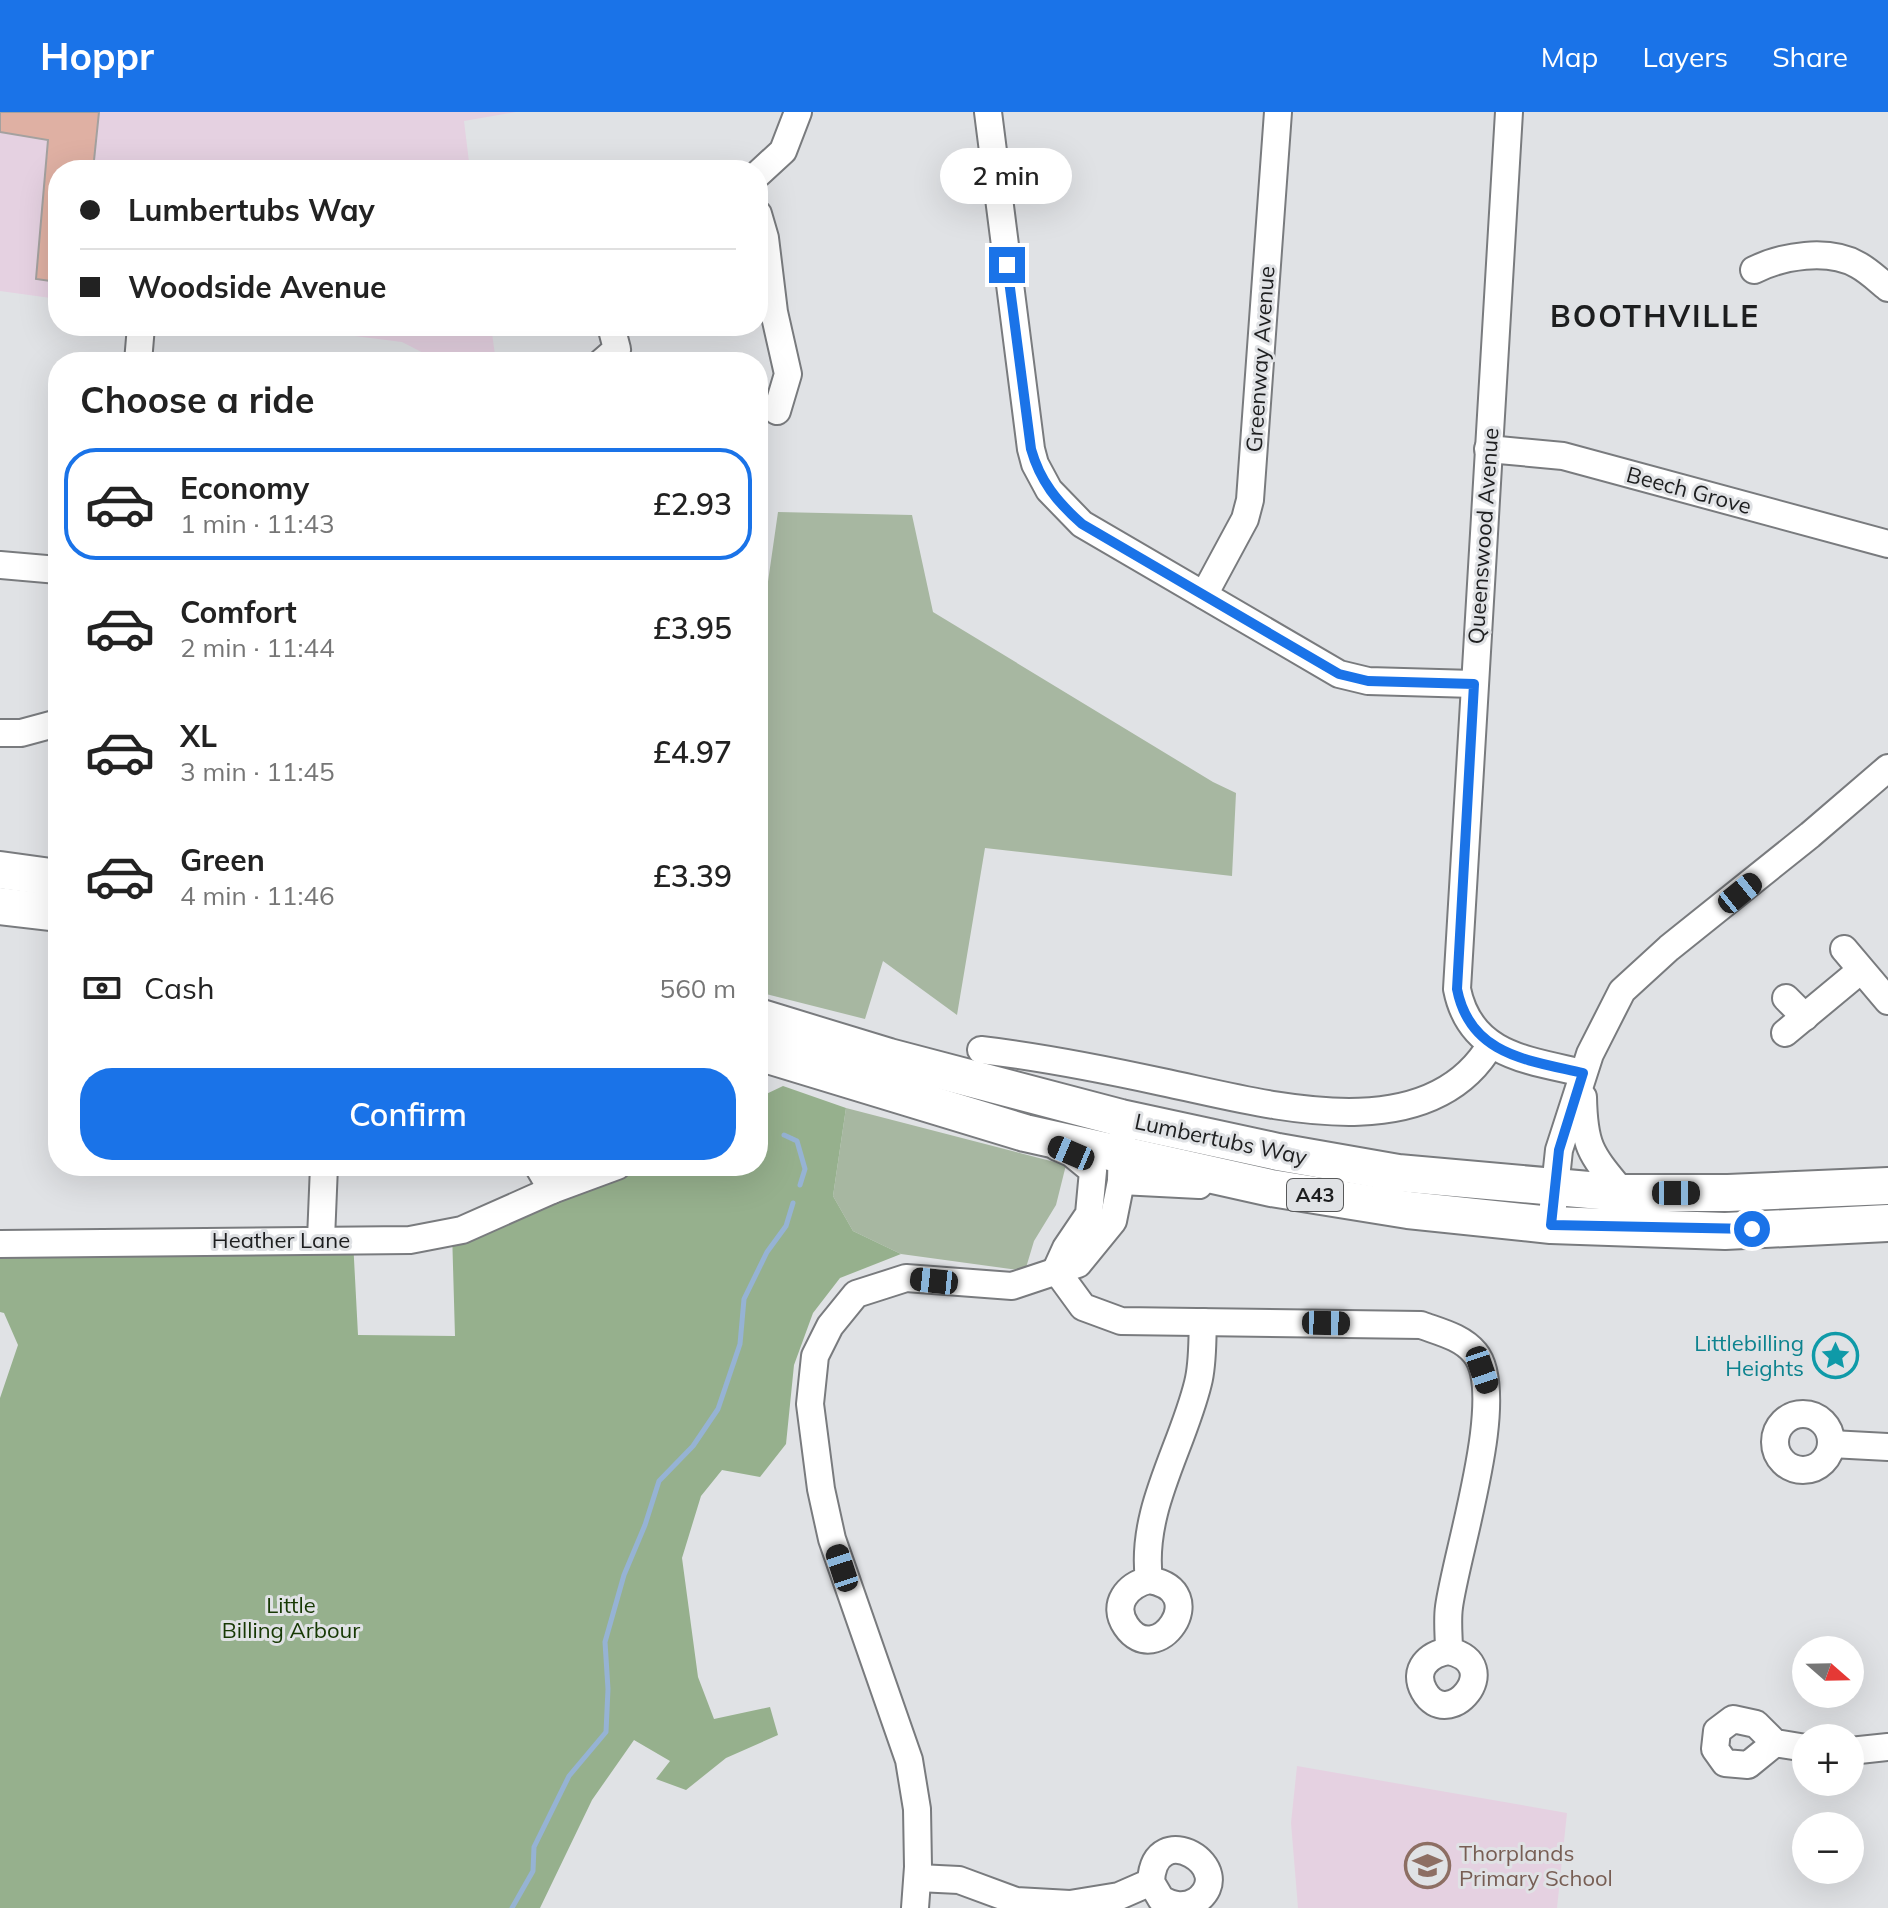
<!DOCTYPE html>
<html lang="en">
<head>
<meta charset="utf-8">
<style>
  :root { --surface:#fff; --page:#f6f6f6; --text:#222; --muted:#767676; --line:#e0e0e0; --accent:#1a73e8 }
  body { margin:0; font-family:Mulish,sans-serif; background:var(--page); color:var(--text); height:100vh; display:flex; flex-direction:column; font-size:30px; white-space:nowrap }
  * { box-sizing:border-box; margin:0 }
  p { font-size:26px; color:var(--muted) }
  .icon { flex:none; width:44px; height:44px; fill:none; stroke:currentColor; stroke-width:2; stroke-linecap:round; stroke-linejoin:round }
  .map { position:relative; flex:1; overflow:hidden }
  .details { position:absolute; left:48px; top:240px; width:720px; height:824px; display:flex; flex-direction:column; background:var(--surface); border-radius:32px; box-shadow:0 8px 32px #0002 }
  .details>* { flex:none }
  .banner { position:absolute; left:48px; top:48px; width:720px; height:176px; border-radius:32px; box-shadow:0 8px 32px #0002; display:grid; align-content:center; height:176px; padding:0 32px; background:var(--surface) }
  .needle { width:52px; rotate:110deg }
  .controls { position:absolute; left:1792px; top:1524px; display:grid; gap:16px }
  .controls a { display:grid; place-items:center; width:72px; height:72px; border-radius:50%; background:var(--surface); box-shadow:0 8px 32px #0002; font-size:40px }
  .end { position:absolute; width:36px; height:36px; margin:-18px; border:10px solid #1a73e8; background:#fff; box-shadow:0 0 0 4px #fff }
  .from { border-radius:50% }
  .bubble { position:absolute; height:56px; border-radius:28px; background:var(--surface); box-shadow:0 8px 32px #0002; font-size:26px; font-weight:600; line-height:56px; text-align:center }
  .car { position:absolute; width:24px; height:48px; margin:-24px -12px; border-radius:10px; box-shadow:0 0 6px 2px #0007; background:linear-gradient(#222 24%,#8ab4d8 0 40%,#222 0 76%,#8ab4d8 0 86%,#222 0) }
  .banner b { display:flex; align-items:center; gap:28px; height:76px; font-size:30px }
  .banner b+b { border-top:2px solid var(--line) }
  .banner i { width:20px; height:20px; background:var(--text) }
  ul { padding:0; list-style:none }
  li { display:flex; align-items:center; gap:24px; height:112px; margin:0 16px 12px; padding:0 16px; border:4px solid transparent; border-radius:32px }
  li div { flex:1 }
  li b { display:block; font-size:30px }
  li em { font-style:normal; font-weight:600 }
  li.selected { border-color:var(--accent) }
  li>.icon { width:72px; height:72px; stroke-width:1.5 }
  h2 { padding:0 32px; font-size:36px; line-height:96px }
  .pay { display:flex; align-items:center; gap:20px; height:88px; padding:0 32px; font-size:30px }
  .pay p { margin-inline-start:auto }
  .action { display:flex; gap:16px; margin-top:auto; padding:16px 32px }
  .action a { flex:1; height:92px; border-radius:32px; background:var(--accent); color:#fff; font-size:32px; font-weight:600; line-height:92px; text-align:center }
  header { display:flex; align-items:center; gap:48px; box-sizing:border-box; height:112px; padding:0 40px; background:var(--accent); color:#fff }
  header strong { font-size:38px }
  nav { display:flex; gap:44px; margin-inline-start:auto; font-size:28px }
  .map>svg:first-child { display:block }
</style>
</head>
<body>
<header>
<strong>Hoppr</strong>
<nav><a>Map</a><a>Layers</a><a>Share</a></nav>
</header>
<div class="map">
<svg width="1888" height="1796" viewBox="0 0 1888 1796">
  <rect width="100%" height="100%" fill="#e0e2e5"/>
  <g fill="#e5d1e1">
    <polygon points="0,0 516,0 464,9 470,58 58,58 58,187 0,179"/>
    <polygon points="276,214 491,214 496,250 441,250 402,230"/>
    <polygon points="1297,1654 1567,1701 1557,1796 1298,1796 1291,1711"/>
  </g>
  <g fill="#a7b7a1">
    <polygon points="778,400 912,403 933,500 1213,670 1236,681 1232,764 985,736 957,903 883,849 865,907 758,880 758,539"/>
    <polygon points="846,996 1066,1053 1056,1093 1034,1129 1025,1159 901,1142 853,1119 833,1084"/>
  </g>
  <polygon fill="#96b08d" points="783,974 846,996 833,1084 853,1119 901,1142 840,1166 813,1201 794,1253 786,1332 760,1365 722,1358 701,1384 682,1446 698,1565 714,1607 770,1595 778,1623 726,1646 686,1678 656,1667 670,1649 634,1628 592,1688 540,1796 0,1796 0,1286 18,1233 4,1201 0,1200 0,1133 353,1128 358,1223 455,1224 452,1119 619,1054 758,1054 758,986"/>
  <g fill="none" stroke-linecap="round" stroke-linejoin="round">
    <g stroke="#96b3d4" stroke-width="5">
      <polyline points="784,1023 797,1029 805,1057 800,1073"/>
      <polyline points="512,1796 533,1759 534,1735 569,1664 606,1620 608,1577 605,1530 624,1463 645,1413 659,1369 693,1334 718,1297 740,1232 744,1187 767,1140 786,1114 793,1091"/>
    </g>
  </g>
  <polygon fill="#dfb0a3" stroke="#a4a19f" stroke-width="2" points="0,0 99,0 93,58 58,58 58,170 36,167 48,28 0,20"/>
  <g fill="none" stroke-linecap="round" stroke-linejoin="round">
    <defs>
      <g id="minor">
        <polyline points="988,0 1031,337 1035,352 1049,378 1082,412 1339,562 1368,569 1474,572"/>
        <path d="M1509 0 1457 877C1470 943 1527 948 1583 961"/>
        <polyline points="758,62 783,39 798,0"/>
        <polyline points="758,102 765,126 774,200 788,262 777,299"/>
        <path d="M1754 158C1782 144 1828 136 1858 153 1869 159 1878 168 1888 176"/>
        <polyline points="138,250 141,214"/>
        <polyline points="602,250 617,237 611,214"/>
        <polyline points="1488,337 1563,344 1888,432"/>
        <polyline points="0,453 58,458"/>
        <polyline points="1204,483 1245,407 1250,388 1278,0"/>
        <polyline points="0,621 21,621 58,611"/>
        <polyline points="1844,837 1888,889"/>
        <polyline points="1786,886 1805,905"/>
        <polyline points="1785,921 1861,858"/>
        <path d="M981 938C1042 945 1102 957 1162 970 1260 990 1427 1042 1491 932"/>
        <path d="M1583 985C1584 1036 1591 1042 1623 1081"/>
        <polyline points="1121,1069 1199,1073"/>
        <polyline points="552,1078 617,1054"/>
        <polyline points="1551,1113 1559,1038 1590,942 1622,879 1669,836 1810,723 1888,656"/>
        <polyline points="321,1127 324,1054"/>
        <polyline points="0,1132 410,1128 462,1118 552,1078 538,1054"/>
        <path d="M1056 1158 1083 1195 1121 1209 1421 1213C1440 1220 1462 1225 1475 1241 1509 1282 1456 1441 1449 1495 1447 1509 1449 1525 1449 1539 1507 1553 1448 1622 1424 1579 1412 1557 1429 1542 1449 1539"/>
        <polyline points="1056,1158 1066,1136 1089,1102 1093,1059 1071,1041 1057,1035"/>
        <circle cx="1803" cy="1330" r="28"/>
        <polyline points="1831,1332 1888,1335"/>
        <path d="M1149 1468C1128 1473 1111 1492 1126 1514 1156 1559 1214 1479 1149 1468 1140 1398 1182 1337 1198 1271 1203 1252 1202 1230 1203 1210"/>
        <polyline points="1775,1631 1748,1653 1725,1651 1715,1637 1717,1619 1733,1607 1756,1612 1775,1631 1806,1636"/>
        <polyline points="1850,1639 1888,1635"/>
        <path d="M918 1766 959 1768 1016 1789 1070 1792 1119 1784 1151 1770C1154 1703 1241 1757 1196 1789 1184 1796 1173 1794 1161 1787L1151 1770"/>
        <polyline points="915,1796 918,1755 917,1697 909,1648 832,1427 821,1377 810,1292 815,1244 830,1214 856,1182 906,1166 1012,1174 1078,1152 1113,1109 1121,1069 1122,1026"/>
      </g>
      <g id="highway">
        <polyline points="0,758 58,766"/>
        <polyline points="0,794 58,801"/>
        <polyline points="758,905 889,945 1121,1006 1278,1040 1398,1061 1623,1081 1728,1081 1888,1074"/>
        <polyline points="758,940 1025,1021 1271,1076 1408,1098 1551,1113 1725,1119 1888,1111"/>
      </g>
    </defs>
    <use href="#minor" stroke="#797b7e" stroke-width="30"/>
    <use href="#highway" stroke="#797b7e" stroke-width="40"/>
    <use href="#minor" stroke="#fff" stroke-width="26"/>
    <use href="#highway" stroke="#fff" stroke-width="36"/>
  </g>
  <g fill="none" stroke-linecap="round" stroke-linejoin="round">
    <path stroke="#1a73e8" stroke-width="10" d="M1007 153 1031 337C1040 369 1057 390 1082 412L1339 562 1368 569 1474 572 1457 877C1470 943 1527 948 1583 961L1559 1038 1551 1113 1752 1117"/>
  </g>
  <defs>
    <symbol id="sight-ring" viewBox="-11 -11 22 22"><circle r="9.5" fill="#e0e2e5" stroke="#0f9aa8" stroke-width="1.5"/><path d="M0-6L1.8-2.2L6-1.7L2.9 1.2L3.7 5.4L0 3.3L-3.7 5.4L-2.9 1.2L-6-1.7L-1.8-2.2Z" fill="#0f9aa8"/></symbol>
    <symbol id="school-ring" viewBox="-11 -11 22 22"><circle r="9.5" fill="#e0e2e5" stroke="#8d6e63" stroke-width="1.5"/><path d="M0-5L7-2L0 1L-7-2ZM-4 1L0 2.5L4 1V4Q0 6-4 4Z" fill="#8d6e63"/></symbol>
  </defs>
  <g fill-rule="evenodd">
    <use href="#sight-ring" x="1810" y="1218" width="51" height="51"/>
    <use href="#school-ring" x="1402" y="1728" width="51" height="51"/>
  </g>
  <g text-anchor="middle" stroke-width="6" stroke-linejoin="round" paint-order="stroke">
    <rect fill="#e0e2e5" stroke="#58595a" stroke-width="2" x="1287" y="1067" width="56" height="32" rx="6"/>
    <g font-size="20" font-weight="bold" fill="#1d1e1f">
      <text x="1315" y="1090">A43</text>
    </g>
    <g font-size="22" fill="#1d1e1f" stroke="#e0e2e5">
      <text transform="translate(1260 247) rotate(-86)" y="8">Greenway Avenue</text>
      <text transform="translate(1689 378) rotate(15)" y="8">Beech Grove</text>
      <text transform="translate(1483 424) rotate(-86)" y="8">Queenswood Avenue</text>
      <text transform="translate(1221 1027) rotate(12)" y="8">Lumbertubs Way</text>
      <text x="281" y="1136">Heather Lane</text>
    </g>
    <g font-size="22" fill="#0d838f" stroke="#e0e2e5" text-anchor="end">
      <text x="1804" y="1239">Littlebilling<tspan x="1804" dy="25">Heights</tspan></text>
    </g>
    <g font-size="22" fill="#173904" stroke="#e0e2e5">
      <text x="291" y="1501">Little<tspan x="291" dy="25">Billing Arbour</tspan></text>
    </g>
    <g font-size="22" fill="#785e54" stroke="#e0e2e5" text-anchor="start">
      <text x="1459" y="1749">Thorplands<tspan x="1459" dy="25">Primary School</tspan></text>
    </g>
    <g font-size="30" font-weight="bold" letter-spacing="2" fill="#1d1e1f" stroke="#e0e2e5">
      <text x="1655" y="215">BOOTHVILLE</text>
    </g>
  </g>
</svg>
<div class="controls">
<a><svg class="needle" viewBox="-14 -14 28 28"><path d="M0-13l5 13h-10z" fill="#e53935"/><path d="M0 13l5-13h-10z" fill="#767676"/></svg></a>
<a>+</a>
<a>−</a>
</div>
<i class="end from" style="left:1752px;top:1117px"></i>
<i class="end" style="left:1007px;top:153px"></i>
<div class="bubble" style="left:940px;top:36px;width:132px">2 min</div>
<i class="car" style="left:1740px;top:781px;rotate:51deg"></i>
<i class="car" style="left:1071px;top:1041px;rotate:293deg"></i>
<i class="car" style="left:1676px;top:1081px;rotate:90deg"></i>
<i class="car" style="left:934px;top:1169px;rotate:276deg"></i>
<i class="car" style="left:1326px;top:1211px;rotate:91deg"></i>
<i class="car" style="left:1482px;top:1258px;rotate:161deg"></i>
<i class="car" style="left:842px;top:1456px;rotate:342deg"></i>
<div class="banner">
<b><i class="from"></i>Lumbertubs Way</b>
<b><i></i>Woodside Avenue</b>
</div>
<section class="details">
<h2>Choose a ride</h2>
<ul>
<li class="selected"><svg class="icon" aria-label="car" viewBox="0 0 24 24"><path d="M5 17H2v-5l4-1 3-4h7l3 4 3 1v5h-3M9 17h6M6 11h13"/><circle cx="7" cy="17" r="2"/><circle cx="17" cy="17" r="2"/></svg><div><b>Economy</b><p>1 min · 11:43</p></div><em>£2.93</em></li>
<li><svg class="icon" aria-label="car" viewBox="0 0 24 24"><path d="M5 17H2v-5l4-1 3-4h7l3 4 3 1v5h-3M9 17h6M6 11h13"/><circle cx="7" cy="17" r="2"/><circle cx="17" cy="17" r="2"/></svg><div><b>Comfort</b><p>2 min · 11:44</p></div><em>£3.95</em></li>
<li><svg class="icon" aria-label="car" viewBox="0 0 24 24"><path d="M5 17H2v-5l4-1 3-4h7l3 4 3 1v5h-3M9 17h6M6 11h13"/><circle cx="7" cy="17" r="2"/><circle cx="17" cy="17" r="2"/></svg><div><b>XL</b><p>3 min · 11:45</p></div><em>£4.97</em></li>
<li><svg class="icon" aria-label="car" viewBox="0 0 24 24"><path d="M5 17H2v-5l4-1 3-4h7l3 4 3 1v5h-3M9 17h6M6 11h13"/><circle cx="7" cy="17" r="2"/><circle cx="17" cy="17" r="2"/></svg><div><b>Green</b><p>4 min · 11:46</p></div><em>£3.39</em></li>
</ul>
<div class="pay"><svg class="icon" aria-label="cash" viewBox="0 0 24 24"><path d="M3 7h18v10H3z"/><circle cx="12" cy="12" r="2"/></svg>Cash<p>560 m</p></div>
<div class="action"><a>Confirm</a></div>
</section>
</div>
</body>
</html>
